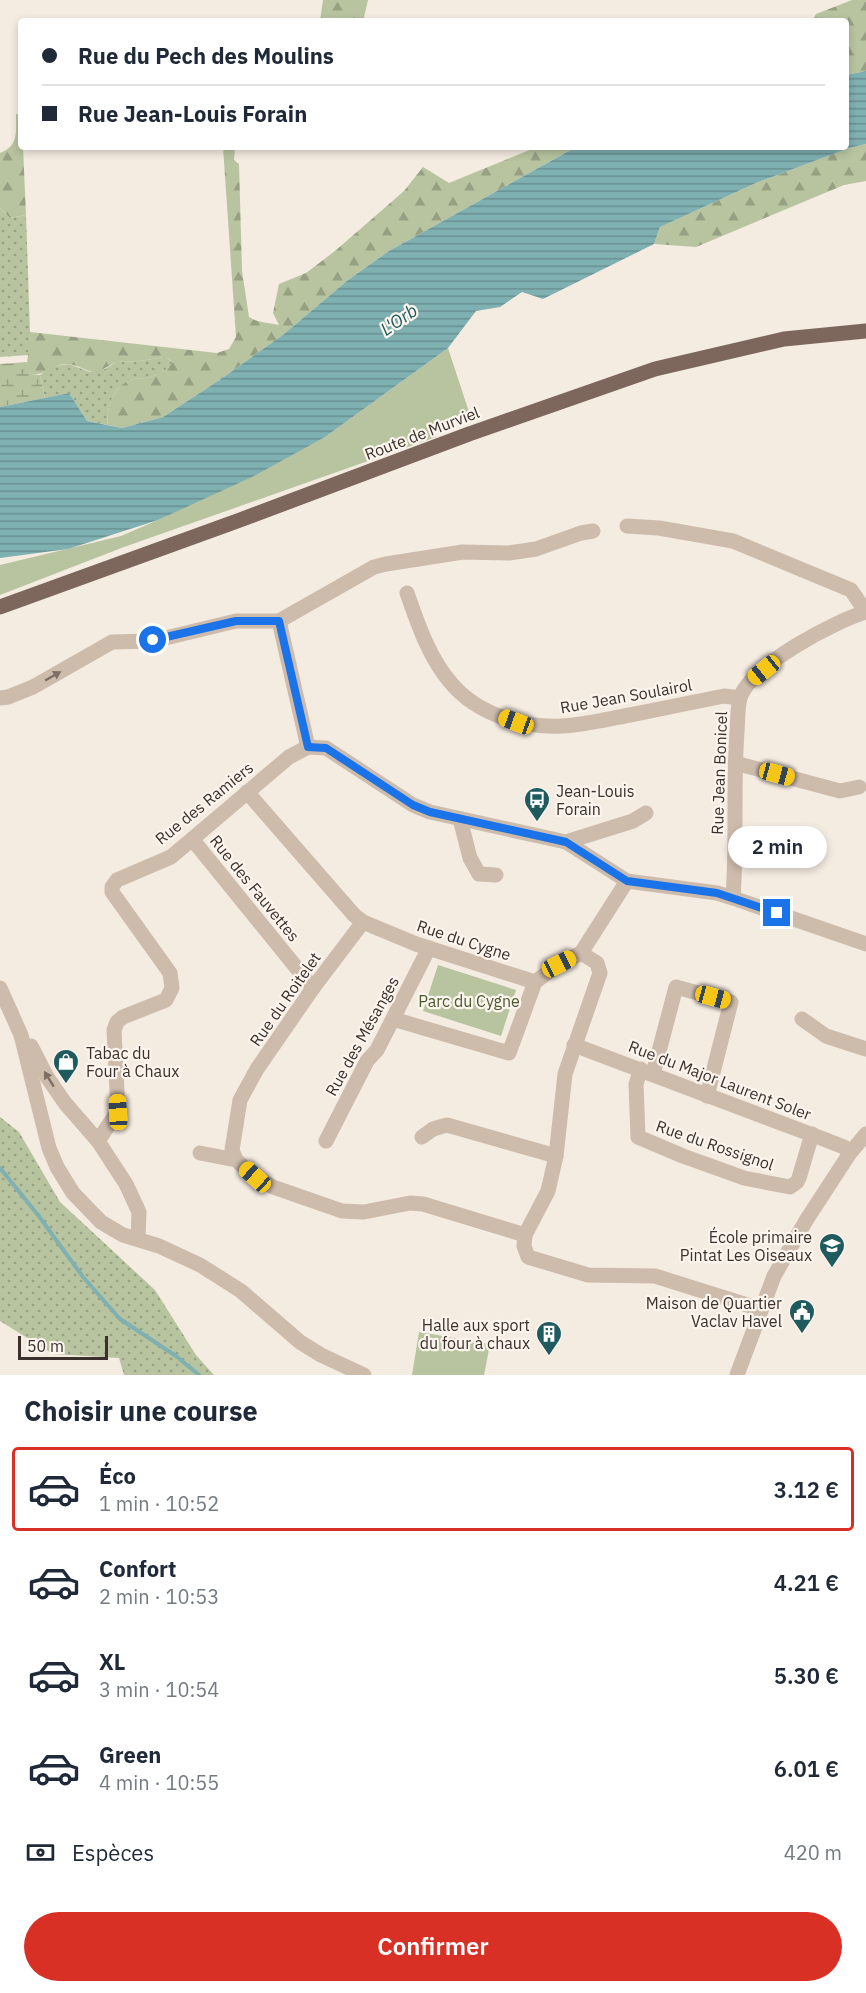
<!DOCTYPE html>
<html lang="fr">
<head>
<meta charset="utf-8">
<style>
  :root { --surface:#fff; --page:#f6f6f7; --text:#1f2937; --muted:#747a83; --line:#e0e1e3; --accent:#d93025 }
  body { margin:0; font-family:"IBM Plex Sans",sans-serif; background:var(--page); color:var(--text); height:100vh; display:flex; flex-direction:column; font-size:22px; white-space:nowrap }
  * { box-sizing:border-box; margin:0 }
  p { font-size:20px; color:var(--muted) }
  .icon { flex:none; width:33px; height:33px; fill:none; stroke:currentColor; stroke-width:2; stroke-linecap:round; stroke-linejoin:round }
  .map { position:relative; height:1375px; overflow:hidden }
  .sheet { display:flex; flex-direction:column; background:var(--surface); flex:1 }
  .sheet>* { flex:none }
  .guide { position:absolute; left:18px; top:18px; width:831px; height:132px; border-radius:6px; box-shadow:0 3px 9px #0003; display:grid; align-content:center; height:132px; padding:0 24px; background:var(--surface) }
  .scale { position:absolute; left:18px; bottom:15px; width:90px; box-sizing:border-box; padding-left:6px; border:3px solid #3b302b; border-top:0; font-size:16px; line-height:21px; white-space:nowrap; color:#3b302b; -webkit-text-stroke:4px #fbf5ee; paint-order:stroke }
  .end { position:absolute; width:27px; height:27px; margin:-14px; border:8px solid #1a73e8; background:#fff; box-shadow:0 0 0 3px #fff }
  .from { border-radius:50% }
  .bubble { position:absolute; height:42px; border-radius:21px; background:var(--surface); box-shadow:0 3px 9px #0003; font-size:20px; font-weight:600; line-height:42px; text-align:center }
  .car { position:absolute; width:18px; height:36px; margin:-18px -9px; border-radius:8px; box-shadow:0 0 4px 2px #0007; background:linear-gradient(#f5c518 24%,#345 0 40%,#f5c518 0 76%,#345 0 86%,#f5c518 0) }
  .guide b { display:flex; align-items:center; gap:21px; height:57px; font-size:22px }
  .guide b+b { border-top:2px solid var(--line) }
  .guide i { width:15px; height:15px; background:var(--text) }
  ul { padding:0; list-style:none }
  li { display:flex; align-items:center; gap:18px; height:84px; margin:0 12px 9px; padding:0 12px; border:3px solid transparent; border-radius:6px }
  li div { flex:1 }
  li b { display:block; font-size:22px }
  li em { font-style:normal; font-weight:600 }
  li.selected { border-color:var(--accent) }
  li>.icon { width:54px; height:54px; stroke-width:1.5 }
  h2 { padding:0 24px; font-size:27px; line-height:72px }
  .pay { display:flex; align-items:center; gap:15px; height:66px; padding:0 24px; font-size:22px }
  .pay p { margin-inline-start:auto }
  .action { display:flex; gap:12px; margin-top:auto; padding:12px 24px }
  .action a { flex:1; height:69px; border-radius:36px; background:var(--accent); color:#fff; font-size:24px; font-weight:600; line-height:69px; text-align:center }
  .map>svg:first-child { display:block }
</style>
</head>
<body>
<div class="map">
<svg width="866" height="1375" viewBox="0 0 866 1375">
  <defs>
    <pattern id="grass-dots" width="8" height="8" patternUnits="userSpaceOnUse" patternTransform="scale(1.5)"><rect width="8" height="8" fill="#b8c4a0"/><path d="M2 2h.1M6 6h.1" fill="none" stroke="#97a083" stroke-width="1.8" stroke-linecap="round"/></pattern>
    <pattern id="forest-firs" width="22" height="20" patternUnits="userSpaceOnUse" patternTransform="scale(1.5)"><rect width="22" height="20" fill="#b8c4a0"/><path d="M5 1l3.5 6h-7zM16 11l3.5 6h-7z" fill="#97a083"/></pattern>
    <pattern id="wetland-marsh" width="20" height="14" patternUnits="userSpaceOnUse" patternTransform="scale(1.5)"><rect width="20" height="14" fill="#b8c4a0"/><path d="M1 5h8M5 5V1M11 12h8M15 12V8" fill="none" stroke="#97a083"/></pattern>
    <pattern id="water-rules" width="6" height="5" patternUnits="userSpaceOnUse" patternTransform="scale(1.5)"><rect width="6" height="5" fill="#7fb0b2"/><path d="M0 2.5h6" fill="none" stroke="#699091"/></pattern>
  </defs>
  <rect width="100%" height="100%" fill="#f4ebe1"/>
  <g fill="url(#grass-dots)">
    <polygon points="0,208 10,218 26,215 30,332 29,355 0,357"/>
    <path d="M164 357 173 362C165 372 158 376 145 378 140 379 135 378 130 380 113 387 106 408 108 425L87 421 69 393 45 398 40 375 54 366 69 364 90 372 105 369 116 362 140 361Z"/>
    <polygon points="0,1117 19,1132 60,1202 155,1290 196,1355 214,1375 124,1375 119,1358 53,1354 0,1321"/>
  </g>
  <g fill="url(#forest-firs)">
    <polygon points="323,0 368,0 364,17 368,21 320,21"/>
    <polygon points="852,0 866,0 866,71 846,75 846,21 812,21 816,14"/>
    <path d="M16 114 21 115V147H23L26 215 10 218 0 208V153C19 146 16 132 16 114Z"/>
    <polygon points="866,144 866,181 844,185 696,247 654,244 660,227 756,183 849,148"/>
    <path d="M223 147H235L234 160 239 164 242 271 249 317C258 323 268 322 279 325L273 313 279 284 306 273 335 251 404 191 423 167 449 183 537 147H576L389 251 348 280 284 334 221 379 163 417 122 428 108 425C106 408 113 387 130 380 134 378 140 379 145 378 157 376 165 372 173 362L164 357 140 361 116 362 96 373C87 371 77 365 68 364 52 363 48 376 31 374L27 365 30 332 217 353 229 349 236 337Z"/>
  </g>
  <polygon fill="url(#wetland-marsh)" points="27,362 31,374 40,375 45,398 0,407 0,364"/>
  <g fill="#b8c4a0">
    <polygon points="448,348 470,415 433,429 436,437 124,547 0,595 0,565 121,536 158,520 325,437"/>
    <polygon points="438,965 516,990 501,1036 423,1011"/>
    <polygon points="419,1332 490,1344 484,1375 412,1375"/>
  </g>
  <polygon fill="url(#water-rules)" points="866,71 866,144 849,148 756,183 660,227 654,244 543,299 522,292 500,307 476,311 448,348 325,437 254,476 158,520 68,549 0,558 0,407 69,393 87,421 122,428 163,417 221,379 284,334 348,280 389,251 576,147 846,147 846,75"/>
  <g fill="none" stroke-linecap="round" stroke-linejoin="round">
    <polyline stroke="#7fb0b2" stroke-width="4" points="0,1168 38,1215 83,1277 120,1319 176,1356 199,1375"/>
    <g stroke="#cdbbac" stroke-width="15">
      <polyline points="627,526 659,528 733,541 851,590 866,612"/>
      <path d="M407 593C418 624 429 658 451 683 477 714 522 728 562 726 585 725 608 719 630 715 661 709 693 702 724 696L740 698"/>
      <polyline points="279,621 308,747"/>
      <polyline points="0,698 8,697 33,687 112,642 153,641 236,621 279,621 374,567 386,564 463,552 509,553 536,549 581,533 593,531"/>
      <polyline points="735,763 840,791 859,787"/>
      <polyline points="247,792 354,915 363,922 416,944 535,982"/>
      <polyline points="460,819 470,858 479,874 496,875"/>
      <polyline points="192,839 313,988"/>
      <polyline points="566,842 633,821 646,813"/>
      <path d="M733 898C737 842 733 787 737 732 738 720 737 705 741 695 756 663 833 622 866 612"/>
      <polyline points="363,922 313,988 257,1069 240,1100 232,1150 236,1160 255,1177 273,1187 342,1211 364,1212 410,1203 423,1204 525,1235 524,1246 528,1257 588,1275 655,1276 760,1309"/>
      <polyline points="535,982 559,964 581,953 627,881"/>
      <polyline points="0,988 21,1035 49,1148 57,1167 73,1193 101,1222 123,1235 159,1246 200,1265 241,1291 300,1342 321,1355 364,1375"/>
      <polyline points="393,1019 509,1053 535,982"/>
      <polyline points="802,1019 826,1036 866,1049"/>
      <polyline points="574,1045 826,1140 844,1147 850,1153"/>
      <polyline points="31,1046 47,1077 65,1103 98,1141"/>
      <polyline points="641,1069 636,1084 638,1137 683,1156 744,1178 790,1187 797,1182 799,1178 812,1134"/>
      <polyline points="653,1074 676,987 731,1002 707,1096"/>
      <polyline points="422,1137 433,1129 447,1125 556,1156"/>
      <polyline points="326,1141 367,1061 377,1050 429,948"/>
      <polyline points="200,1153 236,1160"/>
      <polyline points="525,1235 548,1191 556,1156 565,1074 600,973 597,963 581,953"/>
      <polyline points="138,1239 139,1212 126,1184 98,1141 118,1111 114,1030 117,1022 123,1017 166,1000 172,988 170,973 112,892 112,887 117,880 171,857 289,757 308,747 326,748 413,805 430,812 566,842 627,881 717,893 733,898 866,944"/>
      <polyline points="737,1375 774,1276 807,1219 850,1153 866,1134"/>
    </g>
    <polyline stroke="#7d675c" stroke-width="15" points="0,607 240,520 469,434 655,369 784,339 866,331"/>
  </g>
  <defs><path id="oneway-solid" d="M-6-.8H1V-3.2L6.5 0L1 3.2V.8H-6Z" transform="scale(1.5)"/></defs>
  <g fill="#7d6f65">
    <use href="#oneway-solid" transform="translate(53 676) rotate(-30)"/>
    <use href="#oneway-solid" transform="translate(49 1079) rotate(-122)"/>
  </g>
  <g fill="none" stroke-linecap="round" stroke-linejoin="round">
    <polyline stroke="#1a73e8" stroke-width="8" points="153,640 236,621 279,621 308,747 326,748 413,805 430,812 566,842 627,881 717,893 777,913"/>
  </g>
  <defs>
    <symbol id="bus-pin" viewBox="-11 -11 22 30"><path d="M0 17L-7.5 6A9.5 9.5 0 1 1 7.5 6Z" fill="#1f5a5e" stroke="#fbf5ee"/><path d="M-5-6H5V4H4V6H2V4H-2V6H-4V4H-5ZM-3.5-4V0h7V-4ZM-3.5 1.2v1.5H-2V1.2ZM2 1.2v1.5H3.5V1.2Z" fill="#fff"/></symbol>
    <symbol id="shop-pin" viewBox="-11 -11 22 30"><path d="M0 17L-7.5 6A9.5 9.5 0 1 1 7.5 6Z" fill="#1f5a5e" stroke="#fbf5ee"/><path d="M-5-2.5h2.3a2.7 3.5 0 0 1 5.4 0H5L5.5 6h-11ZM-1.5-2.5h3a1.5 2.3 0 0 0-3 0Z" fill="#fff"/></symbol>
    <symbol id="school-pin" viewBox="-11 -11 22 30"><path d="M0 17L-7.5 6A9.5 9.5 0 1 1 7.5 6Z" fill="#1f5a5e" stroke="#fbf5ee"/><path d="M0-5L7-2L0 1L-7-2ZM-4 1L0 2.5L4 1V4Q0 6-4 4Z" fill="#fff"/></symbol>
    <symbol id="civic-pin" viewBox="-11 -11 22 30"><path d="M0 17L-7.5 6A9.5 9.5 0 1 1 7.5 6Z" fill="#1f5a5e" stroke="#fbf5ee"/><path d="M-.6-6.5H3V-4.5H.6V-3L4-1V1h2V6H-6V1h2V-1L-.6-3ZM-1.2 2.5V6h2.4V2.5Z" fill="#fff"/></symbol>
    <symbol id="building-pin" viewBox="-11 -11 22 30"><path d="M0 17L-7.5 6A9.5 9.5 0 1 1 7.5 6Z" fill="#1f5a5e" stroke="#fbf5ee"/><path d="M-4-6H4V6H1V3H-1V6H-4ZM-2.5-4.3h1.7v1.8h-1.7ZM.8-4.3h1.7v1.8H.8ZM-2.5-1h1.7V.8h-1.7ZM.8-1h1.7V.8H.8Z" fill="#fff"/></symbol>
  </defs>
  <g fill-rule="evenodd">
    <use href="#bus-pin" x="522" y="785" width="30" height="40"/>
    <use href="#shop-pin" x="51" y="1047" width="30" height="40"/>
    <use href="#school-pin" x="817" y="1231" width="30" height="40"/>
    <use href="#civic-pin" x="787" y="1297" width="30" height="40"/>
    <use href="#building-pin" x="534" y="1319" width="30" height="40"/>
  </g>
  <g text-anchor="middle" stroke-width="4.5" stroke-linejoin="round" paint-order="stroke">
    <g font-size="16" fill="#3b302b" stroke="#fbf5ee">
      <text transform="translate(422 433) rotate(-21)" y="6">Route de Murviel</text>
      <text transform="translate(626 696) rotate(-10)" y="6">Rue Jean Soulairol</text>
      <text transform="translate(719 773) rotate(-88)" y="6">Rue Jean Bonicel</text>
      <text transform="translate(204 803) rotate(-39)" y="6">Rue des Ramiers</text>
      <text transform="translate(255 888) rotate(51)" y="6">Rue des Fauvettes</text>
      <text transform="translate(464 940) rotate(18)" y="6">Rue du Cygne</text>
      <text transform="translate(285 999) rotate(-55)" y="6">Rue du Roitelet</text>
      <text transform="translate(362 1036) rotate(-61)" y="6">Rue des Mésanges</text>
      <text transform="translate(720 1080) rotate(21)" y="6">Rue du Major Laurent Soler</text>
      <text transform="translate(715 1145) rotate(19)" y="6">Rue du Rossignol</text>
    </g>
    <g font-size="16" fill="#3b302b" stroke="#fbf5ee" text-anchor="end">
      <text x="556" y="797" text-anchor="start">Jean-Louis<tspan x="556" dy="18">Forain</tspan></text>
      <text x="86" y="1059" text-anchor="start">Tabac du<tspan x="86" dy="18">Four à Chaux</tspan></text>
      <text x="812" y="1243">École primaire<tspan x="812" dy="18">Pintat Les Oiseaux</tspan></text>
      <text x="782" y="1309">Maison de Quartier<tspan x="782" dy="18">Vaclav Havel</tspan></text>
      <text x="530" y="1331">Halle aux sport<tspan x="530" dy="18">du four à chaux</tspan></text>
    </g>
    <g font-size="16" fill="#4a5a2e" stroke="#fbf5ee">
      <text x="469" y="1007">Parc du Cygne</text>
    </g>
    <g font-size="18" font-style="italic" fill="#1f5a5e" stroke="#fbf5ee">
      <text transform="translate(399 320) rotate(-35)" y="6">L'Orb</text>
    </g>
  </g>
</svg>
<div class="scale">50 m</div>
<i class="end from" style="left:153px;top:640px"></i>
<i class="end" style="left:777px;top:913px"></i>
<div class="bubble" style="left:728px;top:826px;width:99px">2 min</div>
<i class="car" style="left:764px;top:670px;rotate:231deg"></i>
<i class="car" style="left:516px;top:722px;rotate:290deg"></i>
<i class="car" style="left:777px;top:774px;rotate:105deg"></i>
<i class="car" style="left:559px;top:964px;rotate:63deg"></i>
<i class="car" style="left:713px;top:997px;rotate:105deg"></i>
<i class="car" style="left:118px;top:1112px;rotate:357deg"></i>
<i class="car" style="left:255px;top:1177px;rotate:312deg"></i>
<div class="guide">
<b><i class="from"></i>Rue du Pech des Moulins</b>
<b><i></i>Rue Jean-Louis Forain</b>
</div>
</div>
<section class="sheet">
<h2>Choisir une course</h2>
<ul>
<li class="selected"><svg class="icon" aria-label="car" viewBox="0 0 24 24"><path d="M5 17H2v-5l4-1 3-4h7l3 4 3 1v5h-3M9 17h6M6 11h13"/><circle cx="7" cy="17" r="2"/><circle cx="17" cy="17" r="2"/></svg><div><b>Éco</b><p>1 min · 10:52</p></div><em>3.12 €</em></li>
<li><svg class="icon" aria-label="car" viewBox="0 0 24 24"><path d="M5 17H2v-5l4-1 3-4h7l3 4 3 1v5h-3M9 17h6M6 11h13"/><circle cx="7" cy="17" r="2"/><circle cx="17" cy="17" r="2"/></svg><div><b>Confort</b><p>2 min · 10:53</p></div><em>4.21 €</em></li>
<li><svg class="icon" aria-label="car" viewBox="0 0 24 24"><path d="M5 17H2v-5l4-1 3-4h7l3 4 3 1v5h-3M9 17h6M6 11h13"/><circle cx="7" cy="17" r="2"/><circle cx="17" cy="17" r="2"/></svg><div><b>XL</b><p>3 min · 10:54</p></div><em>5.30 €</em></li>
<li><svg class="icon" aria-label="car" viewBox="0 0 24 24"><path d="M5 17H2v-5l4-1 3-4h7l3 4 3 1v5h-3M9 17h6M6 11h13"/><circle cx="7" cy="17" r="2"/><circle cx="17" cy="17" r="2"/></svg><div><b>Green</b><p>4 min · 10:55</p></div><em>6.01 €</em></li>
</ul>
<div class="pay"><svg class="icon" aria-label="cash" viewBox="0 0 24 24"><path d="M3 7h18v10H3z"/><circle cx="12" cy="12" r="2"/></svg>Espèces<p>420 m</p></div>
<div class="action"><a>Confirmer</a></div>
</section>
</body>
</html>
